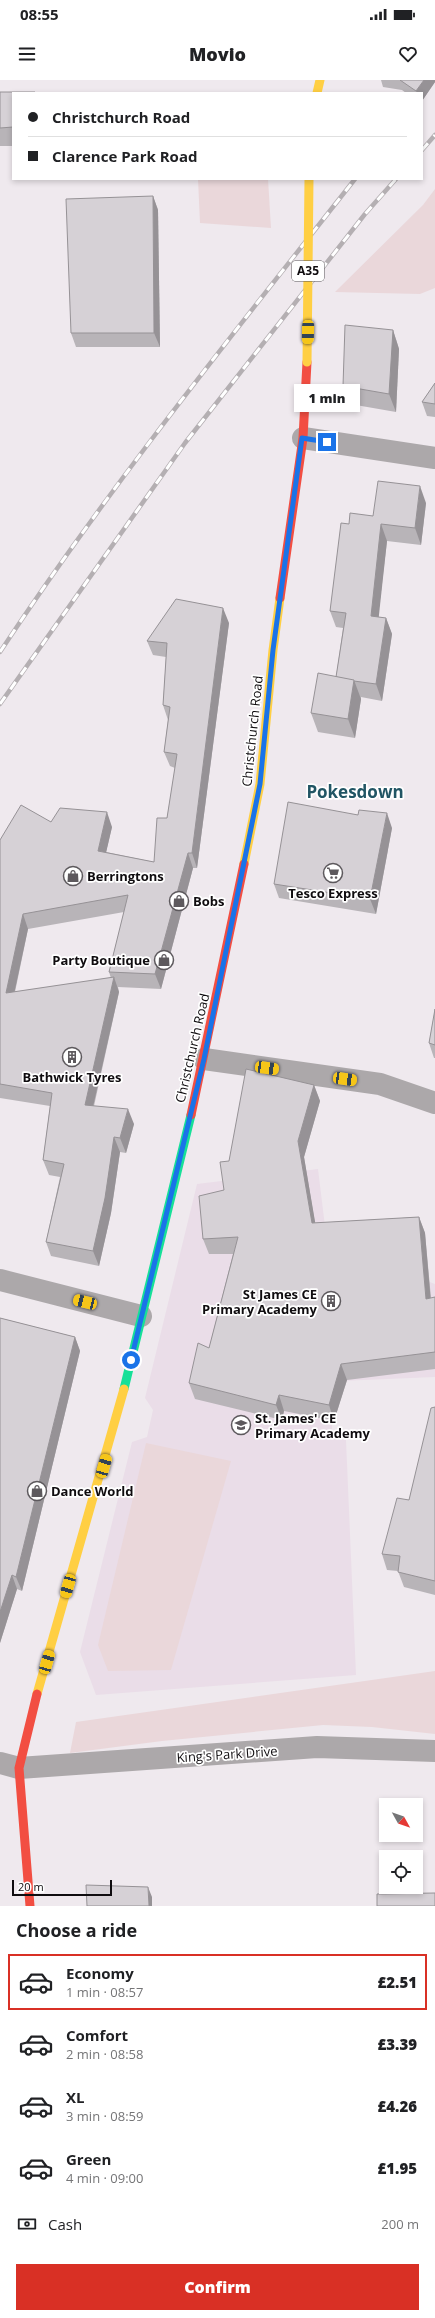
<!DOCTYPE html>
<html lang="en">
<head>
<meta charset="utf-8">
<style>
  :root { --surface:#fff; --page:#f6f6f6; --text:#202124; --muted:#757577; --line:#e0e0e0; --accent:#d93025 }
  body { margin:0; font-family:"Open Sans",sans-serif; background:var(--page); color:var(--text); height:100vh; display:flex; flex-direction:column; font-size:15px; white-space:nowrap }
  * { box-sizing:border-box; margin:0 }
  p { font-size:13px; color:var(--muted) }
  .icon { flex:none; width:22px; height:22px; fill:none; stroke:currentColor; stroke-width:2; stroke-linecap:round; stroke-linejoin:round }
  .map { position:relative; height:1826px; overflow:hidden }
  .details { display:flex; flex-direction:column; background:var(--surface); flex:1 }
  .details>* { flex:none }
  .guide { position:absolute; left:12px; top:12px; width:411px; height:88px; border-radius:0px; box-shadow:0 2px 6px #0003; display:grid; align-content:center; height:88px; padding:0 16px; background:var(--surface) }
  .needle { width:26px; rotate:130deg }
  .tools { position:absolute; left:379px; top:1718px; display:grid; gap:8px }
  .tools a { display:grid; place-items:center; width:44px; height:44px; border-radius:0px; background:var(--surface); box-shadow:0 2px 6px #0003; font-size:20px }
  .scale { position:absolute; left:12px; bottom:10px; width:100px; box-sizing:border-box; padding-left:4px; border:2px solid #0f0c0f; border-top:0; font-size:11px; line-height:14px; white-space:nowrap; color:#0f0c0f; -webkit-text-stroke:3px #fff; paint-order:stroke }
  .end { position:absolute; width:18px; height:18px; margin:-9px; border:5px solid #1a73e8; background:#fff; box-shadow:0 0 0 2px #fff }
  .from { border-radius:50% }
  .bubble { position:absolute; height:28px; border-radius:0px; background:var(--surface); box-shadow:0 2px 6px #0003; font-size:13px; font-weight:800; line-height:28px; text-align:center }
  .car { position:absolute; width:12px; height:24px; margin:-12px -6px; border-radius:5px; box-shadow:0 0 3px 1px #0007; background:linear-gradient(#f5c518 24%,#345 0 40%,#f5c518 0 76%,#345 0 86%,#f5c518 0) }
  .guide b { display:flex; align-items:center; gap:14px; height:38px; font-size:15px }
  .guide b+b { border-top:1px solid var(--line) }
  .guide i { width:10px; height:10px; background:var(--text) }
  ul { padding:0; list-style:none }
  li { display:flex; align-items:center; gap:12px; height:56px; margin:0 8px 6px; padding:0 8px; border:2px solid transparent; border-radius:0px }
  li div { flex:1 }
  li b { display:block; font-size:15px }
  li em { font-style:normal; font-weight:800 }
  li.current { border-color:var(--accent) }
  li>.icon { width:36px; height:36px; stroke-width:1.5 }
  h2 { padding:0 16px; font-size:18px; line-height:48px }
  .pay { display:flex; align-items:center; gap:10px; height:44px; padding:0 16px; font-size:15px }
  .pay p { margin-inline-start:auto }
  .cta { display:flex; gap:8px; margin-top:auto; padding:8px 16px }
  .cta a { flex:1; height:46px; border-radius:0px; background:var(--accent); color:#fff; font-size:16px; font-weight:800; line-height:46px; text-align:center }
  .status { display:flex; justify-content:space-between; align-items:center; height:28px; padding:0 20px; background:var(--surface); direction:ltr }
  .status svg { height:11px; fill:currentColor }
  header { display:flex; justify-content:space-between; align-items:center; height:52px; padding:0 16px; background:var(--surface); font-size:18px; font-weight:800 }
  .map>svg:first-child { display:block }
</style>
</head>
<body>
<div class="status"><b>08:55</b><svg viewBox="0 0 49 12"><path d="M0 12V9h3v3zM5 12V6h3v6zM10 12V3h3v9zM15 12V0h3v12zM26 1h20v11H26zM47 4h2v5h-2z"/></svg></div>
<header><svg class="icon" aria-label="menu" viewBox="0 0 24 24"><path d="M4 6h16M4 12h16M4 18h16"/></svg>Movio<svg class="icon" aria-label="heart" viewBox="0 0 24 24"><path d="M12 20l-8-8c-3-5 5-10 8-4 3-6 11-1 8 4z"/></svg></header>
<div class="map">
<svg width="435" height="1826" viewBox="0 0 435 1826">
  <rect width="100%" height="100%" fill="#efe9ee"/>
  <polygon fill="#eadde8" points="318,1089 328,1171 350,1172 435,1204 435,1297 340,1301 332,1332 332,1359 346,1360 356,1595 96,1615 80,1572 132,1362 147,1357 153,1330 145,1318 197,1104"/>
  <g fill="#ead7da">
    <polygon points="198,99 268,99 271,148 200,143"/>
    <polygon points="435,109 435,208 420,214 335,212 423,125"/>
    <polygon points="146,1363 231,1381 171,1590 108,1591 98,1565"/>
    <polygon points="435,1591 435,1654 372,1647 323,1645 162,1661 70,1673 76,1642"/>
  </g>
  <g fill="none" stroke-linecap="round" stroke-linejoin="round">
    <g stroke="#aca8aa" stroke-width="22">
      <polyline points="303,358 435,378"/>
      <polyline points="204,979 380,1004 435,1023"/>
      <polyline points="0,1200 141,1236"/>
      <polyline points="0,1683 19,1688 317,1667 435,1671"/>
    </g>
    <polyline stroke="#16e098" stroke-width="9" points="124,1309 191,1035"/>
    <g stroke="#ffcf43" stroke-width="9">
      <polyline points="317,13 320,0"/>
      <polyline points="244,784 260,704 273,570 280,518"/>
      <polyline points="37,1614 124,1309"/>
    </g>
    <g stroke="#f24e42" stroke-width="9">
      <polyline points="280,518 303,358 307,282"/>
      <polyline points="191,1035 244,784"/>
      <polyline points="30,1826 19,1688 37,1614"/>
    </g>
    <defs>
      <g id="rail">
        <polyline points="422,70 435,55"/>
        <path d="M0 572C109 407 233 254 355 99"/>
        <polyline points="0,624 185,363 365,134 396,99"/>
      </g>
    </defs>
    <use href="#rail" stroke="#b4afb2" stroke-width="4.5"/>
    <use href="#rail" stroke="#fff" stroke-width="3" stroke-dasharray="9" stroke-linecap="butt"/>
    <polyline stroke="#ffcf43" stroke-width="9" points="307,282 309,99"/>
  </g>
  <g fill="#b8b4b8" fill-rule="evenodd">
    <polygon points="381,0 435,0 435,2 422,21 422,13 406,13 402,10 383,7"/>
    <polygon points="0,12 35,12 36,13 13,13 13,66 0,66"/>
    <polygon points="153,116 158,130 160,267 76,267 71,253"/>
    <polygon points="393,250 399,269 396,332 350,324 343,306"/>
    <polygon points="435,303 435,337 427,336 422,322"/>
    <polygon points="426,423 421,465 387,461 378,537 386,538 392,554 382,621 361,617 361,619 355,658 318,652 311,633 336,597 343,548 336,547 330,531 349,444 373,436"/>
    <path d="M229 543 197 788H193L161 909 118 907 119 912 94 1026 134 1044 126 1073 120 1072 111 1133 99 1186 51 1176 46 1162 60 1097 49 1095 43 1080 50 1026 0 1018V760L51 742 112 747 106 772 154 782 167 738 175 688 170 686 164 672 168 640 163 625 166 577 153 575 147 561ZM124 832 109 892 111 898 15 912 28 849Z"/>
    <polygon points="392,748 376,834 279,818 274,804"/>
    <polygon points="435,929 435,978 434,978 429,963"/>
    <polygon points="314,1005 320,1021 304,1077 315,1143 419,1137 425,1153 431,1218 435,1217 435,1289 347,1300 334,1341 284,1331 282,1340 195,1319 189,1303 209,1268 233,1174 209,1174 203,1159 224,1110"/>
    <polygon points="0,1238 75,1257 80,1271 22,1511 17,1509 0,1563"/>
    <polygon points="435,1327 435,1515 404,1507 398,1491 387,1490 382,1474 409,1420"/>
  </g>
  <g fill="#969296">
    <polygon points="424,0 435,0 435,2 422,21 422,13 417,13 416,11"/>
    <polygon points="153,116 158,130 160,267 154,253"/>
    <polygon points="393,250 399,269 396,332 389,314"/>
    <polygon points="420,406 426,423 421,465 415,448"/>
    <polygon points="381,444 387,461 377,553 371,536"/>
    <polygon points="223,528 229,543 197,788 192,773"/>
    <polygon points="386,538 392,554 382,621 376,604"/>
    <polygon points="354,600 361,619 355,658 348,639"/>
    <polygon points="107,732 112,747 103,786 98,771"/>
    <polygon points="387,733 392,748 376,834 370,819"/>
    <polygon points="188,773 193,788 161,909 155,894"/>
    <polygon points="23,834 28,849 11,928 6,913"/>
    <polygon points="114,897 119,912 90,1040 85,1025"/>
    <polygon points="314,1005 320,1021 304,1077 318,1159 312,1143 298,1061"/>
    <polygon points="128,1029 134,1044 126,1073 120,1058"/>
    <polygon points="114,1057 120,1072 111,1133 99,1186 93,1171"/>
    <polygon points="419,1137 425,1153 432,1235 426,1219"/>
    <polygon points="75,1257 80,1271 22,1511 16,1497"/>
    <polygon points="341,1284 347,1300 334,1341 329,1325"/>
    <polygon points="279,1315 284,1331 282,1340 276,1325"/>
    <polygon points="12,1495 17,1509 0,1563 0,1532"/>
    <polygon points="148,1807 152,1817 152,1826 149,1826"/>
  </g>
  <g fill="#d6d1d6" stroke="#969296">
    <polygon points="400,0 424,0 416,11"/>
    <polygon points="0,12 35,12 35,13 13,13 13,47 0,48"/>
    <polygon points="153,116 154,253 71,253 66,119"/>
    <polygon points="345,245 393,250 389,314 343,306"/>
    <polygon points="435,303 435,324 422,322"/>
    <polygon points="378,401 420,406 415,448 381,444 371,536 386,538 376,604 354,601 336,597 346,533 330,531 341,443 349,444 350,433 373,436"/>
    <polygon points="176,519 223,528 192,773 188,773 155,894 109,892 128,815 23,834 6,913 114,897 85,1025 128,1029 120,1058 114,1057 105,1118 93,1171 46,1162 64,1084 43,1080 52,1013 0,1004 0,760 21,725 51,742 60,728 107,732 98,771 154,782 157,738 167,738 177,674 164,672 170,627 163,625 167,563 147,561"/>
    <polygon points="318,593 354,600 348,639 311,633"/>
    <polygon points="288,722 358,735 359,730 387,733 370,819 274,804"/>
    <polygon points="435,929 435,965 429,963"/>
    <polygon points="246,989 314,1005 298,1061 312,1143 419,1137 426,1219 435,1217 435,1272 341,1284 329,1325 279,1315 276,1325 189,1303 198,1263 209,1268 238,1157 203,1159 199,1116 224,1110 220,1082 229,1081"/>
    <polygon points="0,1238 75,1257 16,1497 12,1495 0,1532"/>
    <polygon points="435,1327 435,1501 398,1492 400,1476 382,1474 397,1418 409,1420 431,1328"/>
    <polygon points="86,1805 148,1807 149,1826 87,1826"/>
    <polygon points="435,1813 435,1826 377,1826 377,1814"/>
  </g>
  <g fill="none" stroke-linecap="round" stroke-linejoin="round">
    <polyline stroke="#1a73e8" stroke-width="5" points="131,1280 204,979 260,704 273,570 302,358 327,362"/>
  </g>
  <defs>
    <symbol id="supermarket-ring" viewBox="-11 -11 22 22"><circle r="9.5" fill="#fff" stroke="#5d595d" stroke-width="1.5"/><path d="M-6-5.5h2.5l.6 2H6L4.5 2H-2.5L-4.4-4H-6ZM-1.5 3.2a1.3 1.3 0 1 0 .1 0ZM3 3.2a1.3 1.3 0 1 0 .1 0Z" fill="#5d595d"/></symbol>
    <symbol id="shop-ring" viewBox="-11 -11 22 22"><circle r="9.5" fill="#fff" stroke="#5d595d" stroke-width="1.5"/><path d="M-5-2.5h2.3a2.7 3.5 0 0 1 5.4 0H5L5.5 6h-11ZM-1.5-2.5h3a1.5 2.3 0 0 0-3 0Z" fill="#5d595d"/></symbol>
    <symbol id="building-ring" viewBox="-11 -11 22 22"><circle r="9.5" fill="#fff" stroke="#5d595d" stroke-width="1.5"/><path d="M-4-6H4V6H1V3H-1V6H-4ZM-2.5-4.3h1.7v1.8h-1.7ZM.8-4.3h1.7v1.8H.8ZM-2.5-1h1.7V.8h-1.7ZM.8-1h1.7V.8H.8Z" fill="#5d595d"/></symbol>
    <symbol id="school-ring" viewBox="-11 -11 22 22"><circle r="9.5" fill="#fff" stroke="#5d595d" stroke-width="1.5"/><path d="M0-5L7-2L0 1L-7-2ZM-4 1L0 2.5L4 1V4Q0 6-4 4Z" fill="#5d595d"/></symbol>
  </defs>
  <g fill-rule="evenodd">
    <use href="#supermarket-ring" x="322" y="782" width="22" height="22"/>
    <use href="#shop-ring" x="62" y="785" width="22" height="22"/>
    <use href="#shop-ring" x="168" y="810" width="22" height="22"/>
    <use href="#shop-ring" x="153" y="869" width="22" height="22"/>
    <use href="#building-ring" x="61" y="966" width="22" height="22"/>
    <use href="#building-ring" x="320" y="1210" width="22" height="22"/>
    <use href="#school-ring" x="230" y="1334" width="22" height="22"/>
    <use href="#shop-ring" x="26" y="1400" width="22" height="22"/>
  </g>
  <g text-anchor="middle" stroke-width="3.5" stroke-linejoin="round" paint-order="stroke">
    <rect fill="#fff" stroke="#575557" stroke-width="1" x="292" y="181" width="32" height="20" rx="3"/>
    <g font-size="12" font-weight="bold" fill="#0f0c0f">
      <text x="308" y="195">A35</text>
    </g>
    <g font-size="13" fill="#0f0c0f" stroke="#fff">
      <text transform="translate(252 651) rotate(-84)" y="5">Christchurch Road</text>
      <text transform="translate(192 968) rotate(-77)" y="5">Christchurch Road</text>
      <text transform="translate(227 1674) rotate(-4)" y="5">King's Park Drive</text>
    </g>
    <g font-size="13" font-weight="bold" fill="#0f0c0f" stroke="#fff" text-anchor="start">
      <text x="87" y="801">Berringtons</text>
      <text x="333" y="818" text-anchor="middle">Tesco Express</text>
      <text x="193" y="826">Bobs</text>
      <text x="150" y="885" text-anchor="end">Party Boutique</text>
      <text x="72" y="1002" text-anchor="middle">Bathwick Tyres</text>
      <text x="317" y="1219" text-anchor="end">St James CE<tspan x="317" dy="15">Primary Academy</tspan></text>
      <text x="255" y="1343">St. James' CE<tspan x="255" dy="15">Primary Academy</tspan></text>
      <text x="51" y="1416">Dance World</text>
    </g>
    <g font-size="17" font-weight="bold" fill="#215564" stroke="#fff">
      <text x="355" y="718">Pokesdown</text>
    </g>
  </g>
</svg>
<div class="tools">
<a><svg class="needle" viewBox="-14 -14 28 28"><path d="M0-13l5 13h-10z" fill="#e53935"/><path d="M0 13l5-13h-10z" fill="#757577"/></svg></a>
<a><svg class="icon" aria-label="locate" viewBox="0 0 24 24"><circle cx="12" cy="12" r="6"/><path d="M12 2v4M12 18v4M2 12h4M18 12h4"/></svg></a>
</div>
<div class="scale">20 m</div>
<i class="end from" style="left:131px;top:1280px"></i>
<i class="end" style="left:327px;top:362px"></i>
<div class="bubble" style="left:294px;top:304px;width:66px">1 min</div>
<i class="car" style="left:308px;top:252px;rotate:181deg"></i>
<i class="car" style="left:267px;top:988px;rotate:98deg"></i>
<i class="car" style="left:345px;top:999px;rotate:98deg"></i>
<i class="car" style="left:85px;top:1222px;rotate:284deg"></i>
<i class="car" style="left:104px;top:1386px;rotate:16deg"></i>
<i class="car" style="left:68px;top:1506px;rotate:196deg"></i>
<i class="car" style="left:47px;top:1582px;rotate:16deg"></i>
<div class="guide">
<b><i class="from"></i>Christchurch Road</b>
<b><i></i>Clarence Park Road</b>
</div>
</div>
<section class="details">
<h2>Choose a ride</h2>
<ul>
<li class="current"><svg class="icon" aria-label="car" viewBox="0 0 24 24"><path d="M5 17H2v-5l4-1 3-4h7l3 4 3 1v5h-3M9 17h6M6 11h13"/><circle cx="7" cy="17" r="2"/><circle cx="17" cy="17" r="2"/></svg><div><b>Economy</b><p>1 min · 08:57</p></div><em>£2.51</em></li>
<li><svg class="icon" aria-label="car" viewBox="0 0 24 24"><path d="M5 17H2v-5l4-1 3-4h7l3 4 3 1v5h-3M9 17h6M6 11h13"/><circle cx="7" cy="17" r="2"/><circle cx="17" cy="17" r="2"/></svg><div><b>Comfort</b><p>2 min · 08:58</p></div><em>£3.39</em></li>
<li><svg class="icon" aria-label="car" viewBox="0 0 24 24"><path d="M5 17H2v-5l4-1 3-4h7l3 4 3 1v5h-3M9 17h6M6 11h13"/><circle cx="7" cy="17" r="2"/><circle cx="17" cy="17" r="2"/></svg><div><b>XL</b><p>3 min · 08:59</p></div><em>£4.26</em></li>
<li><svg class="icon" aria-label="car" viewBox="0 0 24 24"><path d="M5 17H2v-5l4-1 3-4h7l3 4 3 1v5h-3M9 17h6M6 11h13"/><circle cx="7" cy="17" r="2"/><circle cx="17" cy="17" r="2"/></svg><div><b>Green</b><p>4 min · 09:00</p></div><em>£1.95</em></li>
</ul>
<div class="pay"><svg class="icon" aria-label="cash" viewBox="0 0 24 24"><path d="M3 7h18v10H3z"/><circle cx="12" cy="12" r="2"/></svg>Cash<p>200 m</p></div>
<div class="cta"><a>Confirm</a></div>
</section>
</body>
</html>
